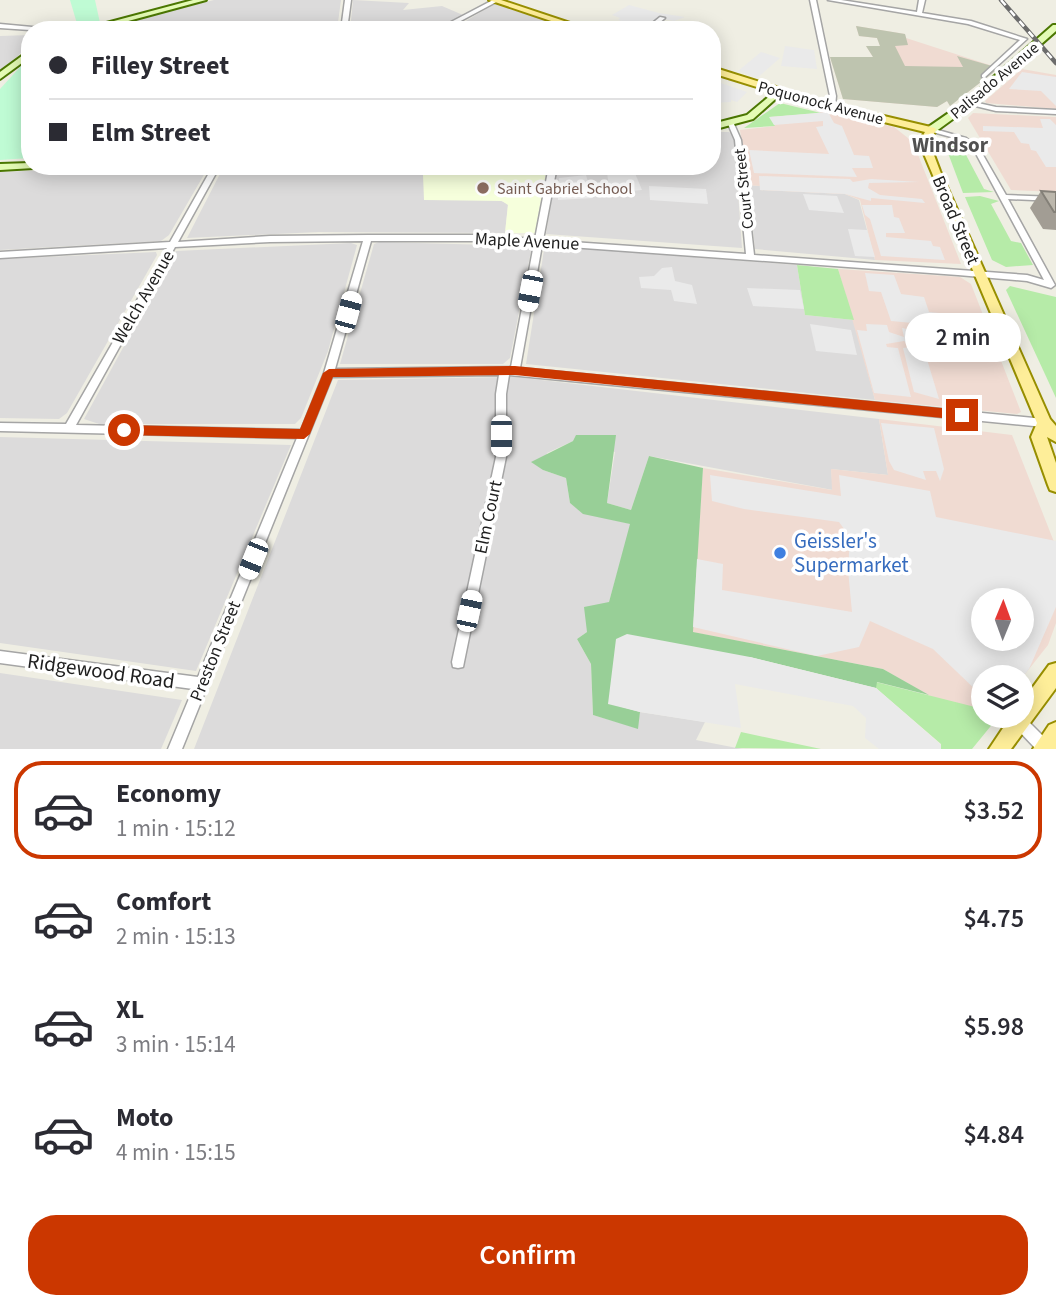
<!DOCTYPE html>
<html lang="en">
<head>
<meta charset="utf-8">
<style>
  :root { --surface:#fff; --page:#f2f2f3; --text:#2b2b33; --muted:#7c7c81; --line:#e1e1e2; --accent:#cb3700 }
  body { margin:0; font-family:"Source Sans 3",sans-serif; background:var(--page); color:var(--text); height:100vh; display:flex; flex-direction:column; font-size:26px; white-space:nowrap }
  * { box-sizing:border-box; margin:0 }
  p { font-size:23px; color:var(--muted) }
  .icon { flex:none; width:38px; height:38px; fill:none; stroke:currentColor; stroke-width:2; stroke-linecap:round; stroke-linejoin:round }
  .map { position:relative; height:749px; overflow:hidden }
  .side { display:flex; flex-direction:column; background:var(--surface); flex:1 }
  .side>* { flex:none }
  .top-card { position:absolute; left:21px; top:21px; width:700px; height:154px; border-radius:28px; box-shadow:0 4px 18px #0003; display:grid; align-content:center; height:154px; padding:0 28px; background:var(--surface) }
  .needle { width:46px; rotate:1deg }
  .buttons { position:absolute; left:971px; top:588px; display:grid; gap:14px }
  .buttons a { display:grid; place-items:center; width:63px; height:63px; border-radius:50%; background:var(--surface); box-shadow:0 4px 18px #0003; font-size:35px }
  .end { position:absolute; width:32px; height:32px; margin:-16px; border:9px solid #cb3700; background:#fff; box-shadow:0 0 0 4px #fff }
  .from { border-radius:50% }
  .bubble { position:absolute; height:49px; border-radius:24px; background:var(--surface); box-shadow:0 4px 18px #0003; font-size:23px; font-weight:600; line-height:49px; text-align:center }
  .car { position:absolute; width:21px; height:42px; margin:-21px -10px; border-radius:9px; box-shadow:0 0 5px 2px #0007; background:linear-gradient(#fff 24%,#345 0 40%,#fff 0 76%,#345 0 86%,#fff 0) }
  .top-card b { display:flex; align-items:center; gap:24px; height:66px; font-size:26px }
  .top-card b+b { border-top:2px solid var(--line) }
  .top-card i { width:18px; height:18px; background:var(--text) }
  ul { padding:12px 0 0; list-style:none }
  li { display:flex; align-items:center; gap:21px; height:98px; margin:0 14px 10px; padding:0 14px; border:4px solid transparent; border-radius:28px }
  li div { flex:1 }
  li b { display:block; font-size:26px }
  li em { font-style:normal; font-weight:600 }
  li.active { border-color:var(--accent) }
  li>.icon { width:63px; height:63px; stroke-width:1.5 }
  .primary-button { display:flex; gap:14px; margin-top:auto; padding:14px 28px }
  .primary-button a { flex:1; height:80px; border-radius:28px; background:var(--accent); color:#fff; font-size:28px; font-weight:600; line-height:80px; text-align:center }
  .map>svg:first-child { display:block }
</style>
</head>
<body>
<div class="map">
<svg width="1056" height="749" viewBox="0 0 1056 749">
  <rect width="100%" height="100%" fill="#efeee3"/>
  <g fill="#dcdbdb">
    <polygon points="214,0 341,0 337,30 92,30"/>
    <polygon points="353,0 409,3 403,10 442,6 463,15 443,30 350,30"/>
    <polygon points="494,4 570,28 571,30 451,30"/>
    <polygon points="30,35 30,44 0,73 0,36"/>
    <polygon points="712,132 729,132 734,136 742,248 546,234 557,166 712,166"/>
    <polygon points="155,166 209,166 169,235 161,241 0,250 0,172"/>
    <polygon points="224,166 439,166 439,174 508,204 505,233 319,232 187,238"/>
    <polygon points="748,185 760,186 760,190 845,194 859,200 875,260 755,249"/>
    <polygon points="379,242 532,246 510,358 503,364 340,364 374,244"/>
    <polygon points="351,243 357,245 328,351 301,418 295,424 99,424 84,419 176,251"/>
    <polygon points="553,246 797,265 805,315 854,320 875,400 526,364 544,250"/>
    <polygon points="156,252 157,255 67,413 59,419 0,418 0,259"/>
    <polygon points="515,377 879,419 888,475 831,469 833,490 649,456 631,510 607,503 615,452 573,441 547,453 543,470 566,478 570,503 583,513 631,524 609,602 587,632 577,639 591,664 593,715 637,728 640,712 705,722 696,740 742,749 194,749 338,380"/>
    <polygon points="0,437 291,445 196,671 0,643"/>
    <polygon points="0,673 182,700 161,749 0,749"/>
  </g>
  <g fill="#f0dbd2" fill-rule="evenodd">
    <polygon points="856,26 905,34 906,38 999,68 950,106 947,101 937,107 843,99 830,57 873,57 866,46 880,46 877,38 859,36"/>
    <polygon points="1022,69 1056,75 1056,109 986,103 985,101"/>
    <polygon points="819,109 894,127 908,138 915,147 961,264 875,260 860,200 845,194 760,190 760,186 748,185 740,130 775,126 769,117 820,113"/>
    <polygon points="973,113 1056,117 1056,192 1011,190 968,118"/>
    <polygon points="838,269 960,277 971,284 1021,412 1017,414 875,400"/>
    <path d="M879 419 1012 435 1056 547V623L1048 645 1022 678 984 677 983 709 937 700 883 669 692 632 703 468 832 490 831 469 888 475ZM984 600H1022V639H984Z"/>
  </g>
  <polygon fill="#f6ffdc" points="439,166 547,166 535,233 505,233 508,205 502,201 424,200 423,175 438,174"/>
  <polygon fill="#bec4af" points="856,26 905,34 908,45 895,46 905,66 963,67 957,56 999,68 950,106 947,101 937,107 843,99 830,57 873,57 866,46 880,46 877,38 859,36"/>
  <g fill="#b6eba8">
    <polygon points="780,103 821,113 770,117 775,126 744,128"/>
    <polygon points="953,139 972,150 965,153 984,189 994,192 963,193 945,145"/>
    <polygon points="980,196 999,201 991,204 1011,241 1021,243 1033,265 1006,267 992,260 965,197"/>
    <polygon points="797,265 838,269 854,320 805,315"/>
    <polygon points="1010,286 1056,297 1056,398 1006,290"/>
    <polygon points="876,682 983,709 984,716 999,716 972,749 941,749 941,744 876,688"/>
    <polygon points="741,732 821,749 735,748"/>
  </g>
  <polygon fill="#98cf97" points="576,435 616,435 607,503 631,510 649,456 703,468 693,632 883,669 929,695 877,682 876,688 750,657 608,703 640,712 638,729 593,715 591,664 577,639 587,632 584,607 609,602 630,524 583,514 570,503 566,478 543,470 531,462 573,441"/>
  <g fill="#bffbd4">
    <polygon points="70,0 95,0 100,23 78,27"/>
    <polygon points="30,62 30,158 0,160 0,89 22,65"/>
  </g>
  <g fill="#eaeaea" fill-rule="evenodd">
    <polygon points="629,5 659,13 685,17 674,21 663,19 651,30 634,30 636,25 618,20 620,18 612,15"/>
    <polygon points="785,46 814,50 817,69 781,66"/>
    <polygon points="761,52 780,58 757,78 738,71"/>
    <polygon points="1022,72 1056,77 1056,106 1041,91 1009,89"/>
    <polygon points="712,80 747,92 737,102 731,100 731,102 712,103"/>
    <polygon points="828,112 834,123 842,126 854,155 869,156 873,168 852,168 857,177 754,173 749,150 829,154 816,127 823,126 823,121 774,125 769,117"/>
    <polygon points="1040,119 1050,119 1056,125 1056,167 1046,167 1036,151 1031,150 1029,144 1021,143 1014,132 983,131 983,126 1043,128"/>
    <polygon points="606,166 632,166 642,190 610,193"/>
    <polygon points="586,175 593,198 558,200 559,178"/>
    <polygon points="759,176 850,179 853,182 871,179 919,182 869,183 868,188 880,195 922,199 925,203 871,198 871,201 845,194 760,190"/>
    <polygon points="649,186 706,189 708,204 650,200"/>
    <polygon points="803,194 837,196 844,213 809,210"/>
    <polygon points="862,205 892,205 894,217 899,218 905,233 886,233 886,237 931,241 933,246 940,247 945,260 881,256 870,219 865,215"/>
    <polygon points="848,229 867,230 875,257 855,256"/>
    <polygon points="672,267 675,281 692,285 697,304 674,301 671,290 641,288 639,277 654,276 662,268"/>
    <polygon points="865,273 894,275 901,294 924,297 929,312 971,316 978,329 891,321 881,292 869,291"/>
    <polygon points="747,288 800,290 804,309 753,306"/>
    <polygon points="810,324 851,330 857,355 816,351"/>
    <polygon points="866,324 887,325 889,332 904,337 902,328 932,334 934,349 926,356 939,399 914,392 903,348 911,347 904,341 886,344 887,347 898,348 911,397 874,393 857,330 867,331"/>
    <polygon points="881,423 934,428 944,469 940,481 936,471 923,471 926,480 894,470 889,461"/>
    <path d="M710 475 841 496 839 475 930 491 936 517 1056 541V607L1029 669 1022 678 984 677 983 693H979L933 649 870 621 859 647 817 656 693 627 697 559 723 564 722 590 852 612 848 570 850 537 839 522 744 509 712 501ZM1022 600V639H984V600Z"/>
    <polygon points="627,634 750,657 876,688 941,745 941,749 879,749 865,738 866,718 853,706 735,684 741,728 640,712 608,704 616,639"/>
  </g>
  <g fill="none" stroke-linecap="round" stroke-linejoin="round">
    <defs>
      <g id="street">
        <polygon points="345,0 351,0 347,30 341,30"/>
        <polygon points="493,0 498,1 455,24 450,30 444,30 451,22"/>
        <polygon points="810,0 816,0 836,96 835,107 832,109 829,107 830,96"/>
        <polygon points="828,0 841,0 917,12 919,0 925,0 922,13 971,21 1027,39 984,78 982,77 982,75 1020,40 968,24"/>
        <polygon points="660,17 665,18 651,30 644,30"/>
        <polygon points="0,24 43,28 46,30 30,30 0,28"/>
        <polygon points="969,101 996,107 1056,110 1056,114 996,111 967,104 966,103"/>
        <path d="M731 122 734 124 741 140 754 255 1027 275 1044 280 974 150 962 140 929 131 928 130 931 128 966 138 979 148 1006 195 1056 197V201L1008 199 1055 285 1051 288 1027 281 958 275 542 245 520 368 1044 419 1048 420 1049 423 1048 426 1044 427 509 375 506 394V457L464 662 463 667 458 668 453 667 452 662 496 457V394L499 375 332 377 182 749H168L193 689 0 663V651L198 677 297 438 0 431V423L66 424 167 248 0 258V252L170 242 213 166H220L178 242 270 236 368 235H482L535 239 549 166H557L543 240 746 254 735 140 728 124ZM363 241 324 373 301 430 76 425 175 247 270 242ZM371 241H482L534 244 511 367 335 369Z"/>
        <polygon points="1022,715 1051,744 1053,749 1036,749 1014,726 1012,721 1014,716"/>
      </g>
      <g id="secondary">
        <polygon points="193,0 206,0 95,30 80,30"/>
        <polygon points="1053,25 1056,25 1056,31 972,105 935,132 927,132 927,128 966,101"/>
        <polygon points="30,50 30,57 0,79 0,72"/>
        <polygon points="778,89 783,92 781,94 753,119 712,130 712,124 747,115"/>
        <polygon points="30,163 30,166 35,166 34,168 0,170 0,164"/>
      </g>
      <g id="primary">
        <polygon points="489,0 501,0 591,30 578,30"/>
        <polygon points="712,67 824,102 935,128 936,130 929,142 940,171 1050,419 1056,426 1056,442 1047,437 1056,463 1056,492 1050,490 1048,485 1031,437 1037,423 919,142 925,132 818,106 712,73"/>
        <polygon points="1056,663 1056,688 1011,749 989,749 1011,716 1022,716 1022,702 1049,665"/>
        <polygon points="1056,722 1056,749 1033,749 1049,725"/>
      </g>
    </defs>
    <use href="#street" stroke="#a5a5a5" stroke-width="3"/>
    <use href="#secondary" stroke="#4b7702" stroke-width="4"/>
    <use href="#primary" stroke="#978e00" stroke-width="4"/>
    <use href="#street" fill="#fff" fill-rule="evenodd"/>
    <use href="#secondary" fill="#e4fbb5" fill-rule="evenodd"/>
    <use href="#primary" fill="#feee99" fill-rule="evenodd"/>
    <defs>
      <polyline id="rail" points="1001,0 1056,63"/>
    </defs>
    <use href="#rail" stroke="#6c6c6c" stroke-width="4.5"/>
    <use href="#rail" stroke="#fff" stroke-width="2.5" stroke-dasharray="7" stroke-linecap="butt"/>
  </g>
  <polygon fill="#a29d94" points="1041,191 1056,192 1056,230 1043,229 1030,208"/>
  <polygon fill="#bcb7ac" stroke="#848078" stroke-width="2" points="1041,191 1056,192 1056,212 1054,212"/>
  <polygon fill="#cb3700" points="515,366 962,410 968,415 962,420 515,375 348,377 333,377 310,434 304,439 124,435 118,430 124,425 300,429 323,373 329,369"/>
  <circle fill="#8d6e63" stroke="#fff" stroke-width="2.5" cx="483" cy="188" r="7"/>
  <circle fill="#3f7fe0" stroke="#fff" stroke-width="2.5" cx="780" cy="553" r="7"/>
  <g text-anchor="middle" stroke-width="7" stroke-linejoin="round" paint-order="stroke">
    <g font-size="16" fill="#1e1e1e" stroke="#fff">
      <text transform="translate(994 80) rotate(-40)" y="6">Palisado Avenue</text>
      <text transform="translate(821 102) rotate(15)" y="6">Poquonock Avenue</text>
      <text transform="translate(743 189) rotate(-96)" y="6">Court Street</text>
    </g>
    <g font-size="16" fill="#785e54" stroke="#fff" text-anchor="start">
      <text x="497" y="194">Saint Gabriel School</text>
    </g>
    <g font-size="18" fill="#1e1e1e" stroke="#fff">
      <text transform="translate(956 220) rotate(67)" y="6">Broad Street</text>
      <text transform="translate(527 241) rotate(3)" y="6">Maple Avenue</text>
      <text transform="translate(143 297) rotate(-60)" y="6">Welch Avenue</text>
      <text transform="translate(488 517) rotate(-78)" y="6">Elm Court</text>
      <text transform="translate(215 651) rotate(-68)" y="6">Preston Street</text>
    </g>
    <g font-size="21" font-weight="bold" fill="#515151" stroke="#fff">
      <text x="950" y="152">Windsor</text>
    </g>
    <g font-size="21" fill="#366cbe" stroke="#fff" text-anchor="start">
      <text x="794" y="548">Geissler's<tspan x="794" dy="24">Supermarket</tspan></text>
    </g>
    <g font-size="21" fill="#1e1e1e" stroke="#fff">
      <text transform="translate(101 671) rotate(8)" y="7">Ridgewood Road</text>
    </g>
  </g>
</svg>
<div class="buttons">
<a><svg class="needle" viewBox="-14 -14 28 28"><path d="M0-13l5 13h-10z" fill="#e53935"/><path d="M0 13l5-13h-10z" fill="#7c7c81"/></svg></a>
<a><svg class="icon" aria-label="layers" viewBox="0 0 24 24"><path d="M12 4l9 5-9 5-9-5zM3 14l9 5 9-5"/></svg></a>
</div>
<i class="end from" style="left:124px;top:430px"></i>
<i class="end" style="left:962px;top:415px"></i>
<div class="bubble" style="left:905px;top:313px;width:116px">2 min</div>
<i class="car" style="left:530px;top:291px;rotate:191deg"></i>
<i class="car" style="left:348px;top:312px;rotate:15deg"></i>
<i class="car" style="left:501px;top:436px;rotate:180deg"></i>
<i class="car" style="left:253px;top:559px;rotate:202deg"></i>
<i class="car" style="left:469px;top:611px;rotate:12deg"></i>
<div class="top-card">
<b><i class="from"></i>Filley Street</b>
<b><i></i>Elm Street</b>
</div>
</div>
<section class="side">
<ul>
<li class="active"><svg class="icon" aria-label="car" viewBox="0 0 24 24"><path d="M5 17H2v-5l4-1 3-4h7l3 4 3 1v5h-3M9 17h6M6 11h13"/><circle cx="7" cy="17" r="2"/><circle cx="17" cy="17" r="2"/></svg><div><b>Economy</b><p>1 min · 15:12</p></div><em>$3.52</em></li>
<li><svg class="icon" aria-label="car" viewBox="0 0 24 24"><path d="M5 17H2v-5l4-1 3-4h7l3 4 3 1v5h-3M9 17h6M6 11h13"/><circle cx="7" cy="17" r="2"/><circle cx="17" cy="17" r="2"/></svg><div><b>Comfort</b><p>2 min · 15:13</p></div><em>$4.75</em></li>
<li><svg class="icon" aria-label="car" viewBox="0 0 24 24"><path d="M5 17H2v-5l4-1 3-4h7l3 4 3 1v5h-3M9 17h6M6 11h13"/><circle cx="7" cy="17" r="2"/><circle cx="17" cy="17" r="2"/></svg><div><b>XL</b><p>3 min · 15:14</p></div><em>$5.98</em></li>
<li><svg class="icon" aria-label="car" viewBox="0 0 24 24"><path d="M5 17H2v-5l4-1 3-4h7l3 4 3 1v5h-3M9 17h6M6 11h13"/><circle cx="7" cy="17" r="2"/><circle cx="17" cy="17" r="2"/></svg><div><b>Moto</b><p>4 min · 15:15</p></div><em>$4.84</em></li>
</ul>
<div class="primary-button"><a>Confirm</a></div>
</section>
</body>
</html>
